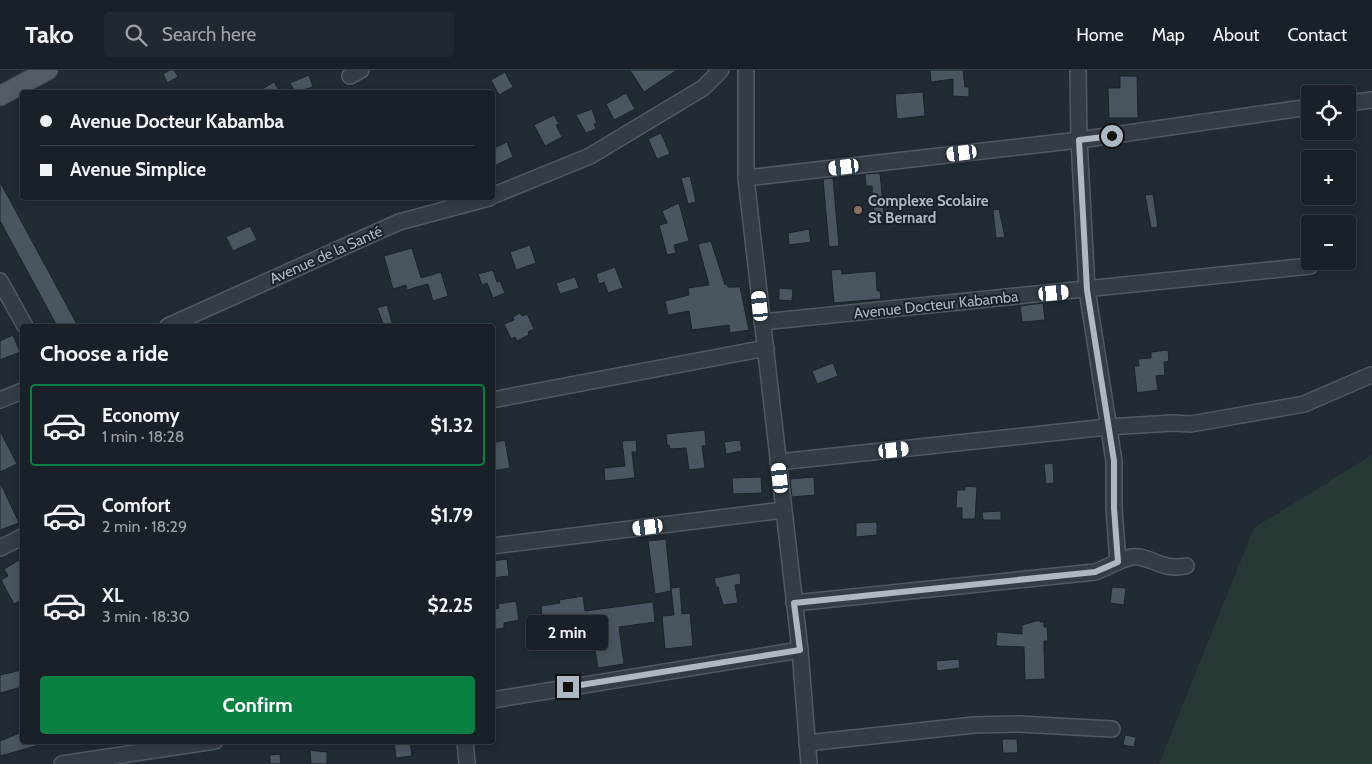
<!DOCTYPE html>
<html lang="en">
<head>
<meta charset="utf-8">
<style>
  :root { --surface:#192027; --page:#22282f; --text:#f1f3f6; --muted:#9fa3a7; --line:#373e44; --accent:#0b8043 }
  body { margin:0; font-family:Cabin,sans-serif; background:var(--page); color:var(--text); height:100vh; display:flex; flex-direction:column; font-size:19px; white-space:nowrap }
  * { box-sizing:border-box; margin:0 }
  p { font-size:16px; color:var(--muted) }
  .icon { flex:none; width:28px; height:28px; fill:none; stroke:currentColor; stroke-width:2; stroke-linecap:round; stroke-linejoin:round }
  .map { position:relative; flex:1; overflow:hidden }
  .details { position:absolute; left:20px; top:254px; width:475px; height:420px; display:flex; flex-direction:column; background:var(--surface); border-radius:5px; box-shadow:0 2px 8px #0003,0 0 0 1px var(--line) }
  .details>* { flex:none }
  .hud { position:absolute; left:20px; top:20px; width:475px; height:110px; border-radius:5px; box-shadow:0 2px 8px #0003,0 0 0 1px var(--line); display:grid; align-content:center; height:110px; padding:0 20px; background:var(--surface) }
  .tools { position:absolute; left:1301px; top:15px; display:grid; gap:10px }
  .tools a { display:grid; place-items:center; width:55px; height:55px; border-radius:5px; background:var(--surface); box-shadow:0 2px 8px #0003,0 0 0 1px var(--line); font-size:25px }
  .end { position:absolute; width:22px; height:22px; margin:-11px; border:6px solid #aeb7c2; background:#111; box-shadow:0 0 0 2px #111 }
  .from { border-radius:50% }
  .bubble { position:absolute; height:35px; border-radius:5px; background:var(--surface); box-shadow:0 2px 8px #0003,0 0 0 1px var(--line); font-size:16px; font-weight:800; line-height:35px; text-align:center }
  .car { position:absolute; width:15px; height:30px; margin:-15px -8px; border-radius:6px; box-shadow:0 0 4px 1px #0007; background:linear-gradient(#fff 24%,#345 0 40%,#fff 0 76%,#345 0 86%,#fff 0) }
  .hud b { display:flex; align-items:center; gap:18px; height:48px; font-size:19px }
  .hud b+b { border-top:1px solid var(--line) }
  .hud i { width:12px; height:12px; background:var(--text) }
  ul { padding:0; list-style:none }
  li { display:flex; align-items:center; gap:15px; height:82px; margin:0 10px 8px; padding:0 10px; border:2px solid transparent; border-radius:5px }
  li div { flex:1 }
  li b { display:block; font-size:19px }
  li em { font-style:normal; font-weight:800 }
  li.current { border-color:var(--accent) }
  li>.icon { width:45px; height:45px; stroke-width:1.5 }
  h2 { padding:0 20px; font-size:22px; line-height:60px }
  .cta { display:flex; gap:10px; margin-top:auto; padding:10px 20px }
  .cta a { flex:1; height:58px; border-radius:5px; background:var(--accent); color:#fff; font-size:20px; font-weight:800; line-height:58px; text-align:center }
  header { display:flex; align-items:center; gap:30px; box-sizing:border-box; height:70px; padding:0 25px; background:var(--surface); border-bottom:1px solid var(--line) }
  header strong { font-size:24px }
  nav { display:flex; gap:28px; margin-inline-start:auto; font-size:18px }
  .search { width:350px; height:45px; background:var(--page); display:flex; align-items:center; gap:12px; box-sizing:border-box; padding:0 18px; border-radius:5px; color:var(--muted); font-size:19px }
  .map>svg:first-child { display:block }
</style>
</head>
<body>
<header>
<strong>Tako</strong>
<div class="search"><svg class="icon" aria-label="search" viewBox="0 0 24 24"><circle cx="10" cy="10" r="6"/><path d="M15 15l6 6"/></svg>Search here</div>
<nav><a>Home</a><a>Map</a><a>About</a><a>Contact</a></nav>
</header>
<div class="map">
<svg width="1372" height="694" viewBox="0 0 1372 694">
  <rect width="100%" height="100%" fill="#212b34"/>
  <polygon fill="#263937" points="1372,385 1372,694 1159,694 1254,458"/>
  <g fill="#495560" stroke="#1b232c">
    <polygon points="170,0 174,0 178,7 167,13 163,4"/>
    <polygon points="630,0 677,0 644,22"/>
    <polygon points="930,0 963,0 965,17 969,17 969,27 953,26 953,9 931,12"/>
    <polygon points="505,2 513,17 499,25 491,10"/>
    <polygon points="309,5 313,17 295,22 290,13"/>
    <polygon points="1120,6 1137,6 1138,48 1109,48 1108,18 1120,18"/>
    <polygon points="274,12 280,22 257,22"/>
    <polygon points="923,22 925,46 897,49 895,24"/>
    <polygon points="626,23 635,39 614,50 606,34"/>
    <polygon points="592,39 597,53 594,54 596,59 586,63 576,45"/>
    <polygon points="554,45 559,54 556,55 562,67 545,76 534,55"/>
    <polygon points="661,63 670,84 657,89 648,69"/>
    <polygon points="507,72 513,87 492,97 492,79"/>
    <polygon points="880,103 884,144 874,145 872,116 866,116 865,104"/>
    <polygon points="690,106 696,132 688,134 681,108"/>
    <polygon points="833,108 839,176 829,177 823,109"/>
    <polygon points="0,112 78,256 57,256 0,151"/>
    <polygon points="1153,124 1158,157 1151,158 1145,125"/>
    <polygon points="679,133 689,171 674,175 676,183 667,185 659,155 667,153 662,141"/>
    <polygon points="999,139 1005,167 996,168 993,140"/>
    <polygon points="250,156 257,170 233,181 226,167"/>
    <polygon points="809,159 811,172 789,175 788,163"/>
    <polygon points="711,171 725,215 727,214 728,217 740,217 749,260 730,263 729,255 692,260 689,241 668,245 665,231 689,225 688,218 709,215 698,174"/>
    <polygon points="530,175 536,193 516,200 510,182"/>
    <polygon points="412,178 421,208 441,202 448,226 433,231 428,214 407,220 406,215 393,219 384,186"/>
    <polygon points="615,197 623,218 608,223 604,212 599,214 596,204"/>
    <polygon points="841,199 842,204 876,201 877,221 880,221 881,229 834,233 831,200"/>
    <polygon points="493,200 497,212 500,211 505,223 493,228 487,213 482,215 478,204"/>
    <polygon points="575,207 579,218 560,224 556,213"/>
    <polygon points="779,218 793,219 792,231 779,230"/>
    <polygon points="1043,233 1045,250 1022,252 1020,236"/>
    <polygon points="387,235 393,256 384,256 377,238"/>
    <polygon points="520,243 522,246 527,244 534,259 528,262 529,265 517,271 515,267 511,269 504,254 514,250 513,247"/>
    <polygon points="13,265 20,282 0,290 0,271"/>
    <polygon points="1168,280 1169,291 1164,292 1165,305 1156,306 1158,320 1137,323 1134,296 1139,296 1138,289 1151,288 1151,282"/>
    <polygon points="833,293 838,306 817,314 812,301"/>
    <polygon points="705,360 706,376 702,376 705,398 689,400 686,378 670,379 669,375 667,375 666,364"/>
    <polygon points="0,361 17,394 0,402"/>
    <polygon points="505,370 510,398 492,401 492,373"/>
    <polygon points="636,370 637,382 632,382 635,408 605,411 604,398 625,396 622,371"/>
    <polygon points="740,370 742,381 726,384 724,372"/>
    <polygon points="1053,393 1054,413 1046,414 1044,394"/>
    <polygon points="761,407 762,423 733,424 732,408"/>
    <polygon points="814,407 815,425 792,427 790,409"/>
    <polygon points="0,412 19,453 0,460"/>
    <polygon points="965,416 977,417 975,449 962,449 962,438 956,438 957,420 965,420"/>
    <polygon points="1001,441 1001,450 983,450 982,442"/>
    <polygon points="877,452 877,465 856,467 856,453"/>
    <polygon points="666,469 671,521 655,524 648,471"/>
    <polygon points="507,489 509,506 492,508 492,491"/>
    <polygon points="19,490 22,497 22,530 14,534 1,510 8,506 4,499"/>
    <polygon points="740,503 741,514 735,515 738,533 723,535 718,517 716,517 714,508"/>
    <polygon points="680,517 682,544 690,543 693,576 665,579 662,546 674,545 671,518"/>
    <polygon points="1112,517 1126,518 1124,535 1110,533"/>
    <polygon points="583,526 585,541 653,532 655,552 619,557 624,594 598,598 590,551 533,559 532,551 542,549 541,536 560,533 559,530"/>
    <polygon points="516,531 519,550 504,553 504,558 492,560 492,539 499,538 498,534"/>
    <polygon points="1040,550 1040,552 1044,552 1044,557 1047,557 1048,571 1044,571 1044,577 1045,609 1025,610 1024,577 996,576 997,562 1022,564 1022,555"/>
    <polygon points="959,589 960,598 937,601 936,591"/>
    <polygon points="22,600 22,617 0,623 0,605"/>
    <polygon points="22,662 22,671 43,671 43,674 0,686 0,671"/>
    <polygon points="1125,665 1136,667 1134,677 1123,675"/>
    <polygon points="1002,669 1017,669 1018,683 1003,683"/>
    <polygon points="394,671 410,671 412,686 396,688"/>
    <polygon points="310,680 327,682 327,694 311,694"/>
    <polygon points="280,684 281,694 270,694 270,685"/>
  </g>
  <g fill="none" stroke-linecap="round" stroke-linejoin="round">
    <defs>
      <g id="minor">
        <polyline points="350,6 361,0"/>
        <polyline points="1348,33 1372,30"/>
        <polyline points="746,108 1079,70 1078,0"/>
        <polyline points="492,126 590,86 703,18 721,0"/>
        <polyline points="0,211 25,256"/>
        <polyline points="762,252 1310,196"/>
        <polyline points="168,256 399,152 489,128"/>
        <polyline points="0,330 22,321"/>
        <polyline points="492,330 766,278"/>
        <polyline points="778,392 1107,357 1173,353 1191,354 1304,334 1371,305"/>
        <polyline points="492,476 783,440"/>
        <polyline points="0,478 22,467"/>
        <polyline points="1118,492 1114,438 1114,391 1087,220 1079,70 1310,37"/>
        <path d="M794 533 1095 502C1108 498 1119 489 1132 487 1151 485 1160 501 1186 496"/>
        <polyline points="800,580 809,694"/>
        <polyline points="492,630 800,580 746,108 746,0"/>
        <polyline points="465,671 467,694"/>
        <polyline points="807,673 974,655 1019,654 1112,659"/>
        <polyline points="62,694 215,671"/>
      </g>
      <polyline id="major" points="0,26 48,0"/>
    </defs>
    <use href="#minor" stroke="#515a63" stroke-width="18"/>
    <use href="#major" stroke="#404852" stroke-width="21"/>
    <use href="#minor" stroke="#343c45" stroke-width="15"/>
    <use href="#major" stroke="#525c65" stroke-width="19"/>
  </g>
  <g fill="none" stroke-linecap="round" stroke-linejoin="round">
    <polyline stroke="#aeb7c2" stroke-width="6" points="568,617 800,580 794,533 1095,502 1118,492 1114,438 1114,391 1087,220 1079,70 1112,66"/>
  </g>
  <circle fill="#8d6e63" stroke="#1a212a" stroke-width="2" cx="858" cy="140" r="5"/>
  <g text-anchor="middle" stroke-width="4" stroke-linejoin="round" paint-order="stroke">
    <g font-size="15" font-weight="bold" fill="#aeb7c2" stroke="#1a212a" text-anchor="start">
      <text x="868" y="136">Complexe Scolaire<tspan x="868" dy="17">St Bernard</tspan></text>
    </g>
    <g font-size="15" fill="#aeb7c2" stroke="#1a212a">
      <text transform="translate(326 185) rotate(-24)" y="5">Avenue de la Santé</text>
      <text transform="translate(936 235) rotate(-6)" y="5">Avenue Docteur Kabamba</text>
    </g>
  </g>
</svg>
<div class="tools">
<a><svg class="icon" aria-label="locate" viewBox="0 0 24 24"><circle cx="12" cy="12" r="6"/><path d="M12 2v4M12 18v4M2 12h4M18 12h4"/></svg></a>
<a>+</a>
<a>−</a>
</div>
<i class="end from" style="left:1112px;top:66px"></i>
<i class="end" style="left:568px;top:617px"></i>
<div class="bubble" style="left:526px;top:545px;width:82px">2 min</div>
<i class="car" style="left:962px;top:83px;rotate:263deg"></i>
<i class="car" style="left:844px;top:97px;rotate:263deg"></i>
<i class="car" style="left:1054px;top:223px;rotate:85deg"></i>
<i class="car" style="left:760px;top:236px;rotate:354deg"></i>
<i class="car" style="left:894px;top:380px;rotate:84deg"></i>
<i class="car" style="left:780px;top:408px;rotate:354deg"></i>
<i class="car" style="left:648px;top:457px;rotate:263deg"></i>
<div class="hud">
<b><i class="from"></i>Avenue Docteur Kabamba</b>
<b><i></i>Avenue Simplice</b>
</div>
<section class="details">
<h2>Choose a ride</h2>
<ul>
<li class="current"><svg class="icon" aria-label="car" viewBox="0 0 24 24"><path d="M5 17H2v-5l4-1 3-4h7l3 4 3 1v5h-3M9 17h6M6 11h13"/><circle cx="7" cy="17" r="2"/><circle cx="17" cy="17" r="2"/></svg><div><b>Economy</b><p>1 min · 18:28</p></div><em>$1.32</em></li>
<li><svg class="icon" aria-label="car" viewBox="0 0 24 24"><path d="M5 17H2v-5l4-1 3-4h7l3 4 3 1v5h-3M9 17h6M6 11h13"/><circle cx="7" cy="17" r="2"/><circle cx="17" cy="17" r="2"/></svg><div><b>Comfort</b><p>2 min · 18:29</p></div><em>$1.79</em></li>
<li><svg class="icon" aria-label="car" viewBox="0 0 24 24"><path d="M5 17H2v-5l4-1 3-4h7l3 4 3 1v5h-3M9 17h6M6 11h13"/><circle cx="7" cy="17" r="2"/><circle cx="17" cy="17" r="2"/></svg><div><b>XL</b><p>3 min · 18:30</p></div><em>$2.25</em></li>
</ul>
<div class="cta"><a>Confirm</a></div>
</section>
</div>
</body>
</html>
